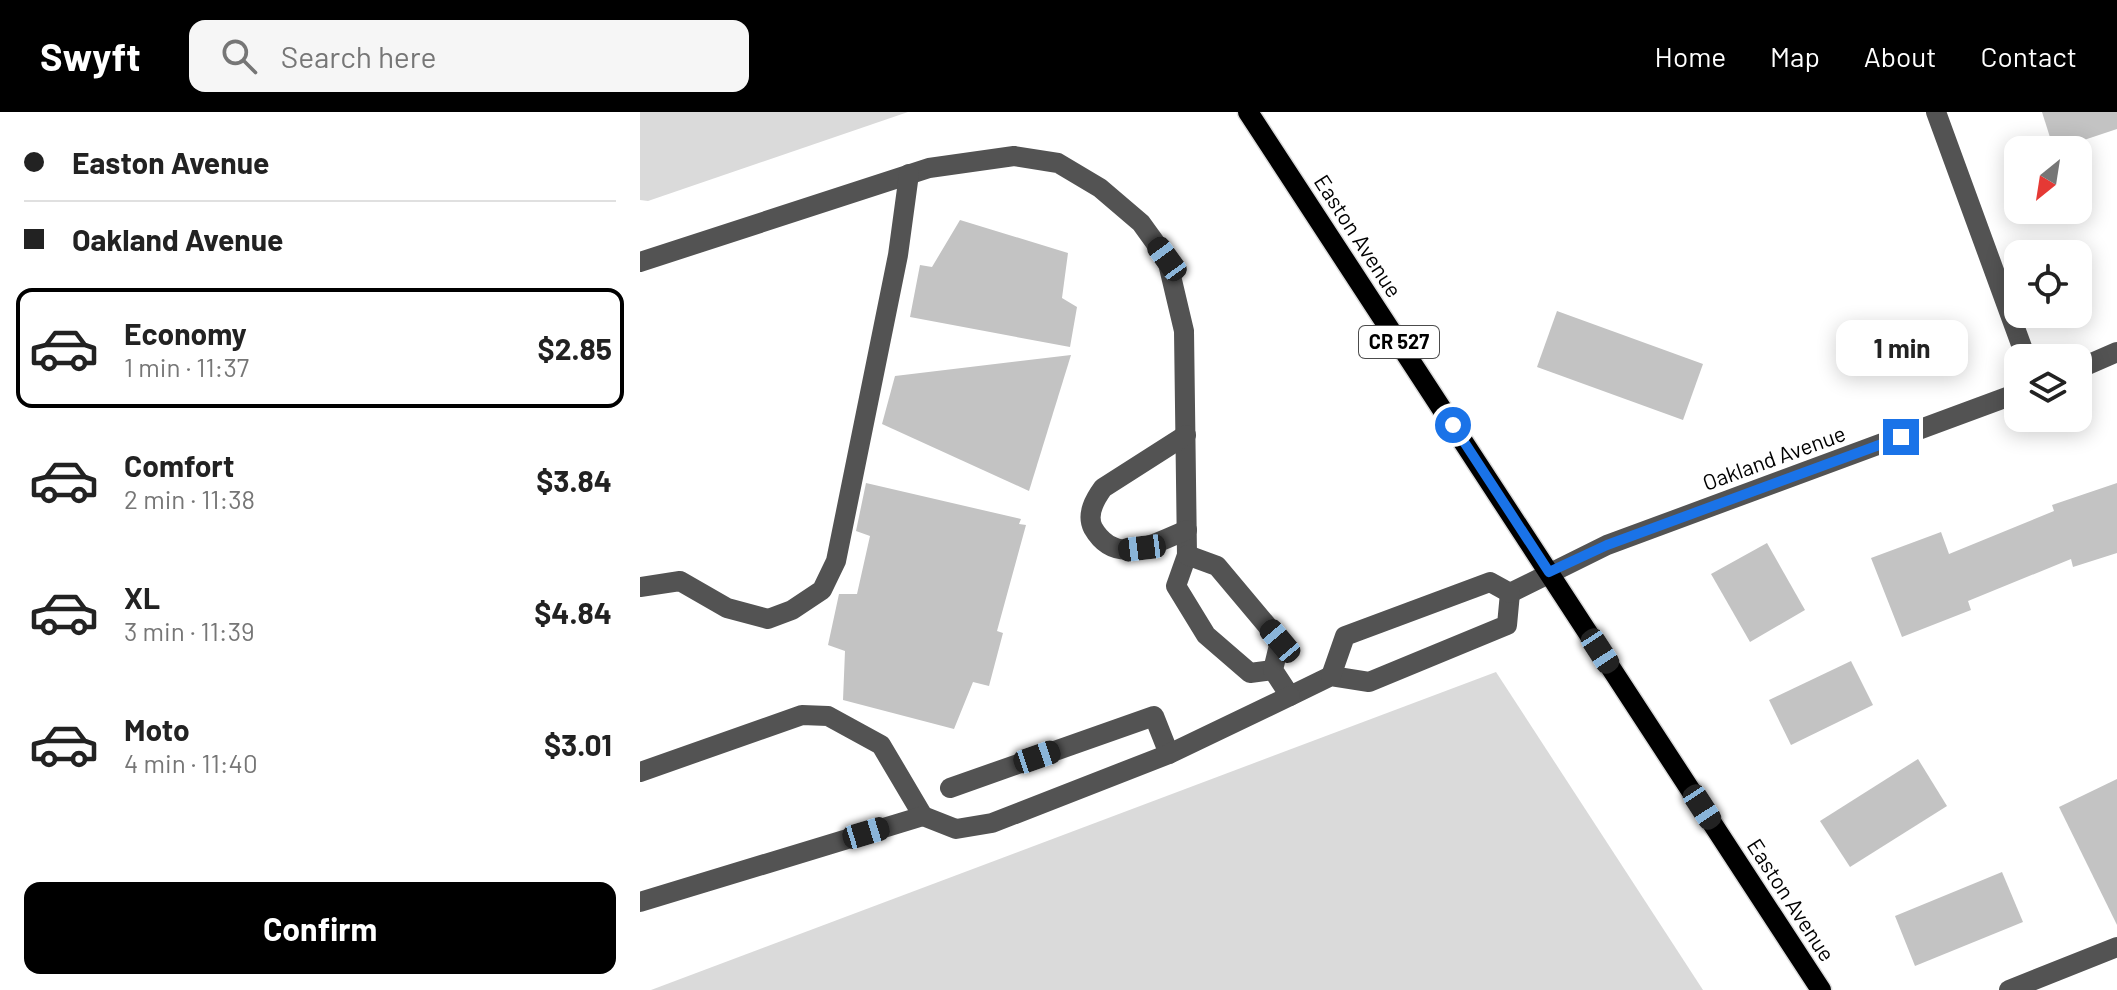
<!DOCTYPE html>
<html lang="en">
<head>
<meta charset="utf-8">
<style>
  :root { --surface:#fff; --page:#f6f6f6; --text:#222; --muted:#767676; --line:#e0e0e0; --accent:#000 }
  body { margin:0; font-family:Barlow,sans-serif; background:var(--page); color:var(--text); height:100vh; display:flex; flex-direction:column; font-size:30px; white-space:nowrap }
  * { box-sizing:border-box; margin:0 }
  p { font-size:26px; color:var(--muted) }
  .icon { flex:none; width:44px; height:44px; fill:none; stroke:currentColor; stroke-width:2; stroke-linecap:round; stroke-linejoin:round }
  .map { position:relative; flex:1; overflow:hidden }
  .side { display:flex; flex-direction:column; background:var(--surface); width:640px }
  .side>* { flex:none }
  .guide { display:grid; align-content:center; height:176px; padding:0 24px; background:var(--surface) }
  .needle { width:52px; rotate:210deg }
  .tools { position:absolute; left:1364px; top:24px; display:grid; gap:16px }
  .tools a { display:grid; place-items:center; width:88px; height:88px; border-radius:16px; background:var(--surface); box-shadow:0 4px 20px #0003; font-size:40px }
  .end { position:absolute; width:36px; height:36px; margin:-18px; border:10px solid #1a73e8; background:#fff; box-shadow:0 0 0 4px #fff }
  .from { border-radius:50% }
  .bubble { position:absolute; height:56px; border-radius:16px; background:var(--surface); box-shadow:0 4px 20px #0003; font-size:26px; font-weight:700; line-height:56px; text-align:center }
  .car { position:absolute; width:24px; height:48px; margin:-24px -12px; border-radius:10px; box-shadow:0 0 6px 2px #0007; background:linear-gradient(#222 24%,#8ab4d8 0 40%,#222 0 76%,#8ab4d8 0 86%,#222 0) }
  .guide b { display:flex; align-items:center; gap:28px; height:76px; font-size:30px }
  .guide b+b { border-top:2px solid var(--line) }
  .guide i { width:20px; height:20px; background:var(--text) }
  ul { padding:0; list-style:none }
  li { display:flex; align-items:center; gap:24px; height:120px; margin:0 16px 12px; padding:0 8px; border:4px solid transparent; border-radius:16px }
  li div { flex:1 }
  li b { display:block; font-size:30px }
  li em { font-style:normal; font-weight:700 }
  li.current { border-color:var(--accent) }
  li>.icon { width:72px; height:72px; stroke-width:1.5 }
  .primary-button { display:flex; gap:16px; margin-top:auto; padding:16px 24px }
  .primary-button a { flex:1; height:92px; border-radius:16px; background:var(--accent); color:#fff; font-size:32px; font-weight:700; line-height:92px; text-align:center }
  header { display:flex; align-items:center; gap:48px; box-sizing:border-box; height:112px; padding:0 40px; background:var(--accent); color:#fff }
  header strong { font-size:38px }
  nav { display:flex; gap:44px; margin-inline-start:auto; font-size:28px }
  .search { width:560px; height:72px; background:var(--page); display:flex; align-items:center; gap:20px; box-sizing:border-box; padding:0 28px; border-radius:16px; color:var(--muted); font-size:30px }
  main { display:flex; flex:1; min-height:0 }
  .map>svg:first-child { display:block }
</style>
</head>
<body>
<header>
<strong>Swyft</strong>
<div class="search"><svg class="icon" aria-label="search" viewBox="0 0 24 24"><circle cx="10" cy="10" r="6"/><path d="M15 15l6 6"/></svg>Search here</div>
<nav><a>Home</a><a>Map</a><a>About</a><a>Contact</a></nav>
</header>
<main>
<section class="side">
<div class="guide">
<b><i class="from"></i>Easton Avenue</b>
<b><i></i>Oakland Avenue</b>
</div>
<ul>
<li class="current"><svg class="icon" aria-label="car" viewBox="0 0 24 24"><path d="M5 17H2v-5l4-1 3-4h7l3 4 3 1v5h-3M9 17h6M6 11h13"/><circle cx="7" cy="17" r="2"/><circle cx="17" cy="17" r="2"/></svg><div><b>Economy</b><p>1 min · 11:37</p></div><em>$2.85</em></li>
<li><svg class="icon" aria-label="car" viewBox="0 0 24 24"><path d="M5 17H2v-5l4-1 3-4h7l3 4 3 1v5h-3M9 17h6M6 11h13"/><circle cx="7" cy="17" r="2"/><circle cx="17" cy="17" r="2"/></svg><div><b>Comfort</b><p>2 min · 11:38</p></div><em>$3.84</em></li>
<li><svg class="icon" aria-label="car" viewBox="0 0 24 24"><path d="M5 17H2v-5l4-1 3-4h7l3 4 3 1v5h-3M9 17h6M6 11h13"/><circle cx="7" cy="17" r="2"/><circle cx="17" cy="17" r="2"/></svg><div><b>XL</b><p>3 min · 11:39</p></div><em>$4.84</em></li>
<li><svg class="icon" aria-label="car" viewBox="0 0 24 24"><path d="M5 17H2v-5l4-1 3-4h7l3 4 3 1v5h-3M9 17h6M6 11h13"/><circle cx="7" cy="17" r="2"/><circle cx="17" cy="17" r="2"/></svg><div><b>Moto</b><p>4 min · 11:40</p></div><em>$3.01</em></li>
</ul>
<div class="primary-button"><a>Confirm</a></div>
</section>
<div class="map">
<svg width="1477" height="878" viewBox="0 0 1477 878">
  <rect width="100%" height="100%" fill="#fff"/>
  <g fill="#dadada">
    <polygon points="0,0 268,0 8,89 0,88"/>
    <polygon points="856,560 1063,878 11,878"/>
  </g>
  <g fill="#c3c3c3">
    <polygon points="1402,0 1477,0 1477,17 1414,38"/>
    <polygon points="320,108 428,141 422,186 437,195 430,235 270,205 280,153 292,155"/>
    <polygon points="917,199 1063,252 1043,308 897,255"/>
    <polygon points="431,243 389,379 242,312 255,264"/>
    <polygon points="226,371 381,407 379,412 386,413 357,519 363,521 349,574 333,570 314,617 203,588 205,539 188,533 199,482 217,482 230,424 216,419"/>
    <polygon points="1477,371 1477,441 1433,455 1431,447 1328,489 1331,498 1262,525 1231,446 1301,420 1309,442 1414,399 1412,393"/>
    <polygon points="1127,431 1165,498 1110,530 1071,462"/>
    <polygon points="1211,549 1233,593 1151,633 1129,588"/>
    <polygon points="1278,647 1307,694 1210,755 1180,709"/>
    <polygon points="1477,667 1477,813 1419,695"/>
    <polygon points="1362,760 1383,810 1275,854 1255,804"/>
  </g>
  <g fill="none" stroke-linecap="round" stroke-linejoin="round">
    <defs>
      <polyline id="major" points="608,0 1181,878"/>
    </defs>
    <use href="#major" stroke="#dbdbdb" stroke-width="23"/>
    <g stroke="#535353" stroke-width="20">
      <polyline points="1296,0 1386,246"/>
      <polyline points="0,150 289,56 374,44 418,51 460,76 501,111 527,147 544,219 547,443 536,474 566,523 610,561 633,558"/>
      <polyline points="1438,257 1477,240"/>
      <path d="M546 323 463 376C455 387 446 402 453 416 476 456 514 431 547 418"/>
      <polyline points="547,443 577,454 640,529 633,558 650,584 691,564 729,570 867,513 870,481"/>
      <polyline points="0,475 40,469 87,496 128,507 152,498 182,478 196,449 258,143 269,62"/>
      <polyline points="870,481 967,433 1378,281"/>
      <polyline points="691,564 705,524 850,470 870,481"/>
      <polyline points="0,660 162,603 188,604 241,633 283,704"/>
      <polyline points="310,676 514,604 529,642"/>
      <polyline points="0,790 283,704 316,717 352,711 529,642 650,584"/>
      <polyline points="1369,878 1477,835"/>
    </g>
    <use href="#major" stroke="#000" stroke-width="20"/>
  </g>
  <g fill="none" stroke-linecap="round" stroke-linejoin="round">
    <polyline stroke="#1a73e8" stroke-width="10" points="813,313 909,460 967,433 1261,325"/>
  </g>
  <g text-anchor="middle" stroke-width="6" stroke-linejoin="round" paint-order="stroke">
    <rect fill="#fff" stroke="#4c4c4c" stroke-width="2" x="719" y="214" width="80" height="32" rx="6"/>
    <g font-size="20" font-weight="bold" fill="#000">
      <text x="759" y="237">CR 527</text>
    </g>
    <g font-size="22" fill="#000" stroke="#fff">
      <text transform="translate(718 124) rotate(57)" y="8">Easton Avenue</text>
      <text transform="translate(1134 346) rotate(-20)" y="8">Oakland Avenue</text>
      <text transform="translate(1151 788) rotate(57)" y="8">Easton Avenue</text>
    </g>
  </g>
</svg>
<div class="tools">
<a><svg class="needle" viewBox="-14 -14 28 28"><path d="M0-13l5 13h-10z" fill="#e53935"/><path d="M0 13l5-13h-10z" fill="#767676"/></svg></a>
<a><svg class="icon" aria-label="locate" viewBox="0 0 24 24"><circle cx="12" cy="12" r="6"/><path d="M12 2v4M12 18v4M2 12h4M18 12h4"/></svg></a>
<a><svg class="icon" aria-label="layers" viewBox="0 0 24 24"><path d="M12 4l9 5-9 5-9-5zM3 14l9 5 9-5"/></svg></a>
</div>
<i class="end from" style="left:813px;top:313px"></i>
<i class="end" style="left:1261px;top:325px"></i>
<div class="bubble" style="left:1196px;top:208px;width:132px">1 min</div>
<i class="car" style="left:527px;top:147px;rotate:324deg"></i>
<i class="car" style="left:502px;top:436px;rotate:263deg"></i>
<i class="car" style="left:640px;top:529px;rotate:320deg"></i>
<i class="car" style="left:960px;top:539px;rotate:147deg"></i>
<i class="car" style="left:397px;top:645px;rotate:71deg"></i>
<i class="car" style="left:1062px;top:695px;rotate:147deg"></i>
<i class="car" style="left:226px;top:721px;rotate:73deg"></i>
</div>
</main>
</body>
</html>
